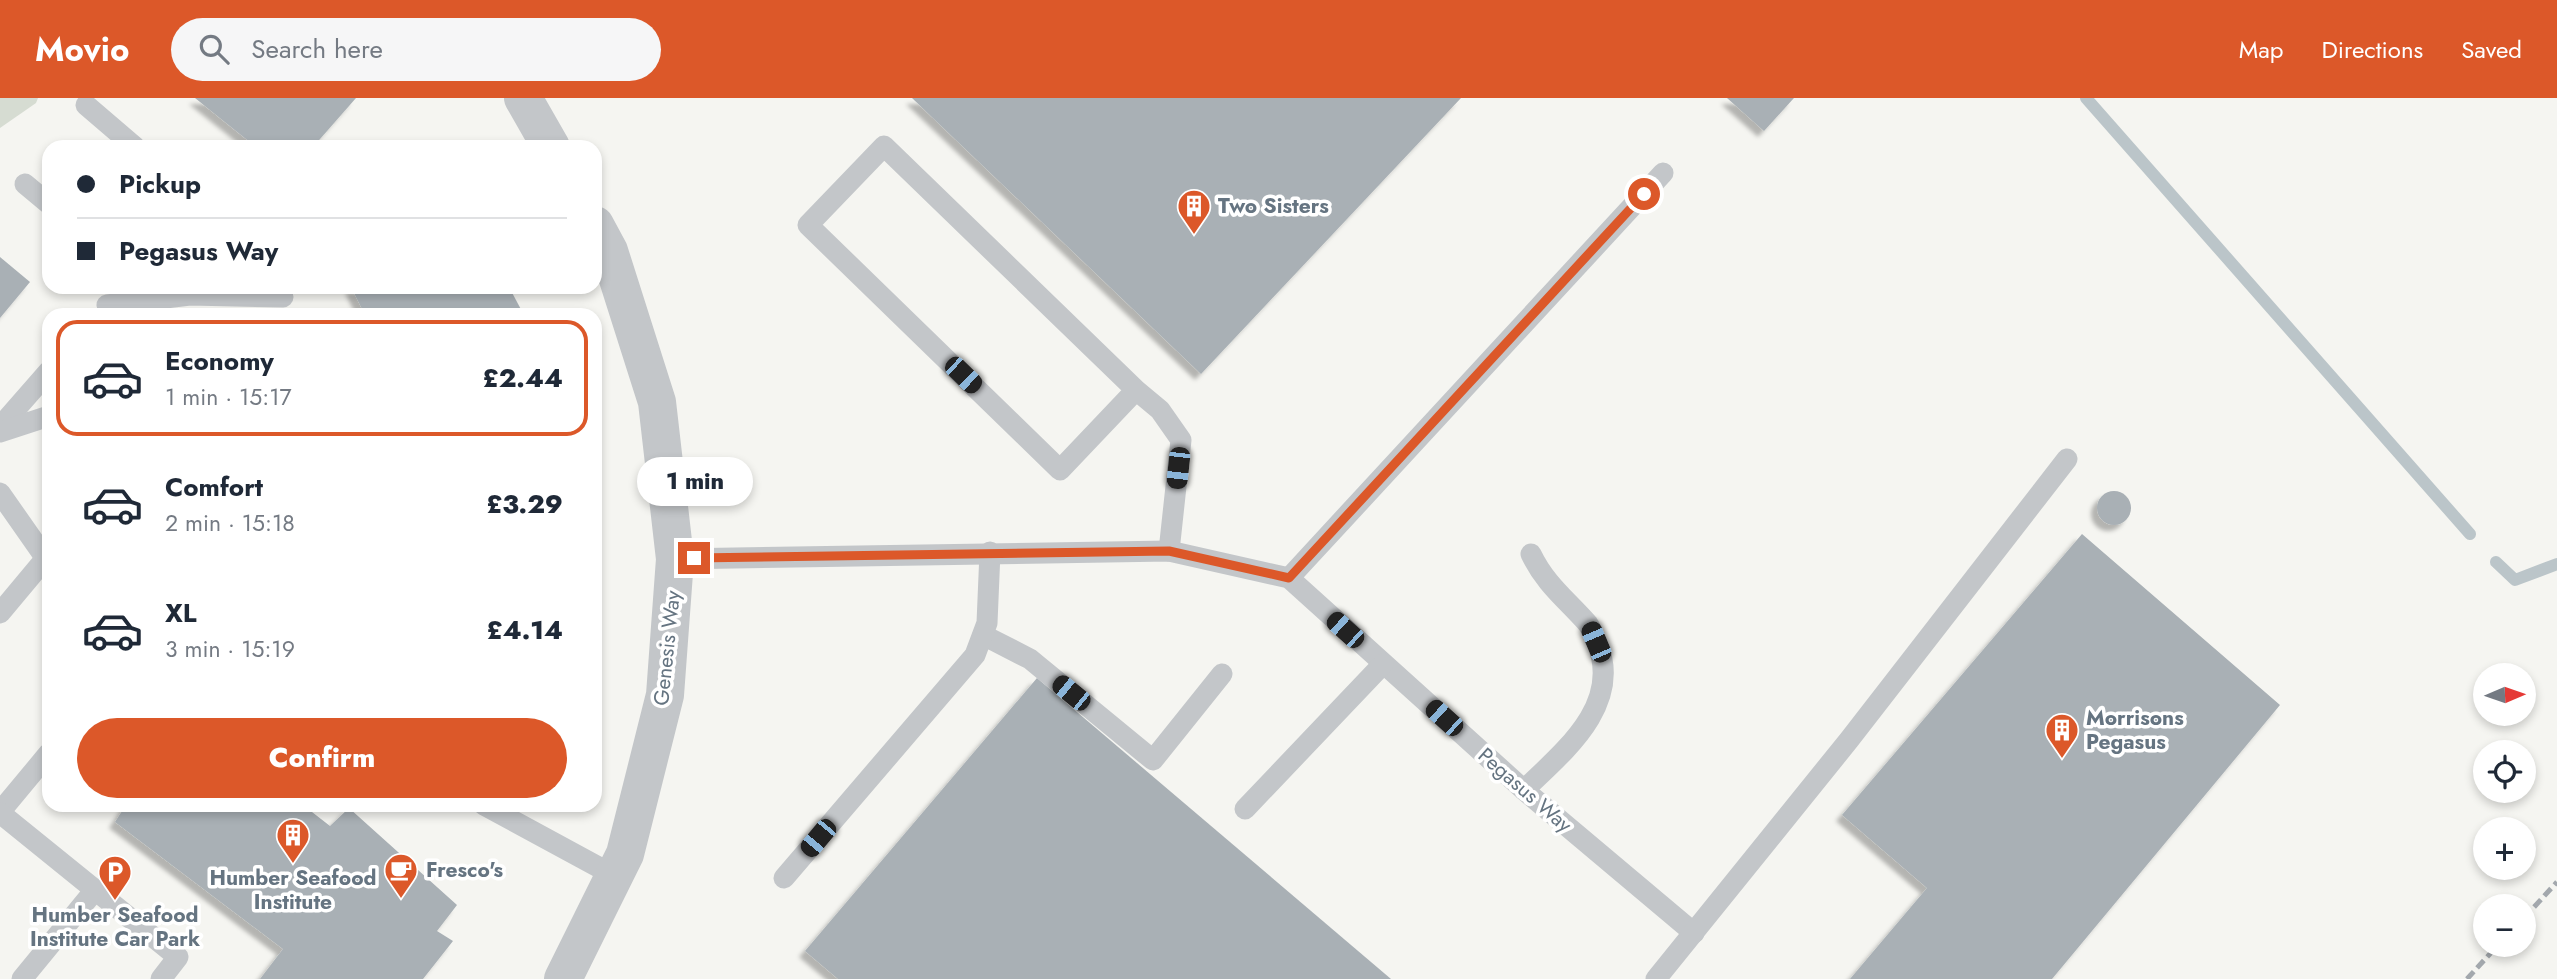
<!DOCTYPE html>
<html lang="en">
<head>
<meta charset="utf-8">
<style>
  :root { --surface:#fff; --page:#f6f6f7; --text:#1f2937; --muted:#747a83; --line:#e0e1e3; --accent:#dc5829 }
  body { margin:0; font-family:Jost,sans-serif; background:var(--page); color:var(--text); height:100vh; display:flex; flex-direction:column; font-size:26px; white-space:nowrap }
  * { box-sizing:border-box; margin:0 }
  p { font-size:23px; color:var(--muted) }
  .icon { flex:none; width:38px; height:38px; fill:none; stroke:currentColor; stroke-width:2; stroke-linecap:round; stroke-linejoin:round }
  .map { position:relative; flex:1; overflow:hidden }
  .panel { position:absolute; left:42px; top:210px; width:560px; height:504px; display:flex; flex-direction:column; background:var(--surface); border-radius:21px; box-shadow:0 4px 10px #0003 }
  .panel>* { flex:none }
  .top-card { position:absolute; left:42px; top:42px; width:560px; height:154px; border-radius:21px; box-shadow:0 4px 10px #0003; display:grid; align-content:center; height:154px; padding:0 35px; background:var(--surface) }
  .needle { width:46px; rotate:88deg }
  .fabs { position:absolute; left:2473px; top:565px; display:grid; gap:14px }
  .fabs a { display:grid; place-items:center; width:63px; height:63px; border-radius:50%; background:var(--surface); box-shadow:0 4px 10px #0003; font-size:35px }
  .end { position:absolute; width:32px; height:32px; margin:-16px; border:9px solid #dc5829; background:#fff; box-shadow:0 0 0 4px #fff }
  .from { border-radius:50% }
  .bubble { position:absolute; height:49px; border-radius:24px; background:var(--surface); box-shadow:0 4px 10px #0003; font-size:23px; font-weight:800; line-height:49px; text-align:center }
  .car { position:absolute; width:21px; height:42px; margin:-21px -10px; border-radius:9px; box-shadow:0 0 5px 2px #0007; background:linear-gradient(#222 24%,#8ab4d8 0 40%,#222 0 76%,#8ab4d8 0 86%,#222 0) }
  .top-card b { display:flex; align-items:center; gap:24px; height:66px; font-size:26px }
  .top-card b+b { border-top:2px solid var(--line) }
  .top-card i { width:18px; height:18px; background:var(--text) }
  ul { padding:12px 0 0; list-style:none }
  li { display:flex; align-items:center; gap:21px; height:116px; margin:0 14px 10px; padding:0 21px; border:4px solid transparent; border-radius:21px }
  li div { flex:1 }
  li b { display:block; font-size:26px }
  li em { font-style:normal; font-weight:800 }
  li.selected { border-color:var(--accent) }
  li>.icon { width:63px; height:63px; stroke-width:1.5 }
  .action { display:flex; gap:14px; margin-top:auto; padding:14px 35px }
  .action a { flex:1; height:80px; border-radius:42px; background:var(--accent); color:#fff; font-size:28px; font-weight:800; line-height:80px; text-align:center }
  header { display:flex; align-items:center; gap:42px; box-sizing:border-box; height:98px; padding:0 35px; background:var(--accent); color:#fff }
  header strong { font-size:33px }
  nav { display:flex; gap:38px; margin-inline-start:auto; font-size:24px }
  .search { width:490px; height:63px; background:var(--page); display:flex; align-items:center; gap:18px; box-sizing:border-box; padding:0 24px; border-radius:38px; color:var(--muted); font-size:26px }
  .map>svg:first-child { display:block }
</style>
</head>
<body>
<header>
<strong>Movio</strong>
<div class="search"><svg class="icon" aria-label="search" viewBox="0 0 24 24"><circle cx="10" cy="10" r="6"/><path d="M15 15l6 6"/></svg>Search here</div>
<nav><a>Map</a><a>Directions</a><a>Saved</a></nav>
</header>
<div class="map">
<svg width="2557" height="881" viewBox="0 0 2557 881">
  <defs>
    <filter id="shadow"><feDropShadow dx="-6" dy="6" stdDeviation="2" flood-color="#0004"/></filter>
  </defs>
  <rect width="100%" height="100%" fill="#f5f5f1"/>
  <polygon fill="#d6dcd2" points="0,0 38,0 36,5 0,30"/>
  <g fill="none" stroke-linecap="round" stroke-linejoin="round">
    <g stroke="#bbc5c9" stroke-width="12">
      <polyline points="2086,0 2470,436"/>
      <polyline points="2496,464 2515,482 2557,466"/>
    </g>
  </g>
  <g fill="#a9b0b5" filter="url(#shadow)">
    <polygon points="195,0 356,0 313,49 256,49"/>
    <polygon points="912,0 1461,0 1201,276"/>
    <polygon points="1727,0 1794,0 1764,33"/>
    <polygon points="0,159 30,184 0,220"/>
    <polygon points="351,189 509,189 524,217 365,217"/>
    <circle cx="2114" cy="410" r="17"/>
    <polygon points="2082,436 2280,607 2052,881 1850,881 1927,790 1842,717"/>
    <polygon points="1037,580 1391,881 838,881 805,853"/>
    <polygon points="126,707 303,707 330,728 349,710 457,807 437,833 453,843 423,881 260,881 283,851 115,724"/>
  </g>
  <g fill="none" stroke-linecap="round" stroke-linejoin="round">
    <g stroke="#c3c6c9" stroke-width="21">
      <polyline points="86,7 135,49"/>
      <polyline points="25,86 49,106"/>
      <polyline points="107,207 190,197 283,199"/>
      <polyline points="1136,292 1060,372 808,127 884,48 1136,292 1160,312 1181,342 1169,453"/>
      <polyline points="0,329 49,273"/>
      <polyline points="0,334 49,318"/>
      <polyline points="0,395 49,465"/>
      <polyline points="675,461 1169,453 1289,480 1524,692 1694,835"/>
      <polyline points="1289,480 1663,75"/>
      <polyline points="0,515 46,460"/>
      <polyline points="983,537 1030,561 1153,662 1222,576"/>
      <path d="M1524 692C1563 654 1623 607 1597 545 1594 539 1592 532 1588 526 1566 501 1546 487 1531 456"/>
      <polyline points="484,707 615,778"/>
      <polyline points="1245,711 1383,566"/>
      <polyline points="0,714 49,655"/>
      <polyline points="0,715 178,859 161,881"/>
      <polyline points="784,780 975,557 987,525 990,454"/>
      <polyline points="22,881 95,792"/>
      <polyline points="1656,881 1849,642 2067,361"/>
    </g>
    <g stroke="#c3c6c9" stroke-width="38">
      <polyline points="523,0 551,49"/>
      <polyline points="563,881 625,756 665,597 675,461 657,304 609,153 595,127"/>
    </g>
    <g stroke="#a3a8ad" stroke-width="5" stroke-dasharray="10 5" stroke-linecap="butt">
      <polyline points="2524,820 2557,784"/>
      <polyline points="2467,881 2498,847"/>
    </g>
  </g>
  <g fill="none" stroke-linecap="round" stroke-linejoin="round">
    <polyline stroke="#dc5829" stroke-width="9" points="694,460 1169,453 1289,480 1644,96"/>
  </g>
  <defs>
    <symbol id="building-pin" viewBox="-11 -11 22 30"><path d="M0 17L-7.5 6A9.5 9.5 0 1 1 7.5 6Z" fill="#dc5829" stroke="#fff"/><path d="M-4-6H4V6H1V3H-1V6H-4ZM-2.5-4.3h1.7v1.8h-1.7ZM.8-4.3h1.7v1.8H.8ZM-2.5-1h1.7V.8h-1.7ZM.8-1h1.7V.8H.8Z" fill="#fff"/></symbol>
    <symbol id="cafe-pin" viewBox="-11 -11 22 30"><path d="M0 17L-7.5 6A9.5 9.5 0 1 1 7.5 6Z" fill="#dc5829" stroke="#fff"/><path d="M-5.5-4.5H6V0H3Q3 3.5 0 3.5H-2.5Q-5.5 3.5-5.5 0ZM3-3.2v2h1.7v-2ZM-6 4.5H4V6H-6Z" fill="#fff"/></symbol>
    <symbol id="parking-pin" viewBox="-11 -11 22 30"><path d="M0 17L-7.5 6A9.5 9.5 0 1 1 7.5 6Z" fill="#dc5829" stroke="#fff"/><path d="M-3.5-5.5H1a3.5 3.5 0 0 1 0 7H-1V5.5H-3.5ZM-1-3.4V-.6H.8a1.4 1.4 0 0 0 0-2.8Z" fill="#fff"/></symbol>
  </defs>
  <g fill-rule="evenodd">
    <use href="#building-pin" x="1175" y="89" width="38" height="52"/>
    <use href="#building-pin" x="2043" y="613" width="38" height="52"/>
    <use href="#building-pin" x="274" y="718" width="38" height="52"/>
    <use href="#cafe-pin" x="382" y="753" width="38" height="52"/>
    <use href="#parking-pin" x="96" y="755" width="38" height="52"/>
  </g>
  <g text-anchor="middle" stroke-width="7" stroke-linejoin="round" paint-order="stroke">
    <g font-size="21" font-weight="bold" fill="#657481" stroke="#fff" text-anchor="start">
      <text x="1218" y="115">Two Sisters</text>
      <text x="2086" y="627">Morrisons<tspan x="2086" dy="24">Pegasus</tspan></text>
      <text x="426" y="779">Fresco's</text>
      <text x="293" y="787" text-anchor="middle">Humber Seafood<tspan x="293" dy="24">Institute</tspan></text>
      <text x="115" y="824" text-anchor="middle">Humber Seafood<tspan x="115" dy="24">Institute Car Park</tspan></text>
    </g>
    <g font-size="21" fill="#657481" stroke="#fff">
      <text transform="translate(667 550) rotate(-84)" y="7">Genesis Way</text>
      <text transform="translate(1525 692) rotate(41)" y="7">Pegasus Way</text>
    </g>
  </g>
</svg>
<div class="fabs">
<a><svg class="needle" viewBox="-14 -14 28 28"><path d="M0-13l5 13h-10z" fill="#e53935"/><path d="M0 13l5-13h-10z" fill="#747a83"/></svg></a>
<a><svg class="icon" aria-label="locate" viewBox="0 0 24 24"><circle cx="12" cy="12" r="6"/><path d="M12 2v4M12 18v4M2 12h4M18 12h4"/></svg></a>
<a>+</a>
<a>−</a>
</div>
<i class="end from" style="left:1644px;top:96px"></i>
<i class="end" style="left:694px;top:460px"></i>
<div class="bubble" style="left:637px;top:359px;width:116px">1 min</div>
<i class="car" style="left:963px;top:277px;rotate:134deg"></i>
<i class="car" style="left:1178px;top:370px;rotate:186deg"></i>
<i class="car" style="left:1345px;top:532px;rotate:312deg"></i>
<i class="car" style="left:1596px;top:544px;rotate:337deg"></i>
<i class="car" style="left:1071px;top:595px;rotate:309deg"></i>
<i class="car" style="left:1444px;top:620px;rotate:312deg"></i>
<i class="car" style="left:818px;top:740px;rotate:220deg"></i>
<div class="top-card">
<b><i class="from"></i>Pickup</b>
<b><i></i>Pegasus Way</b>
</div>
<section class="panel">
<ul>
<li class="selected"><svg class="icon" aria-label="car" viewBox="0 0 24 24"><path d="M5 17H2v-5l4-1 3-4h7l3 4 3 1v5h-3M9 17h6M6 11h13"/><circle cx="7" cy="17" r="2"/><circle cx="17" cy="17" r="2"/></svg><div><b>Economy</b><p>1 min · 15:17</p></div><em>£2.44</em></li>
<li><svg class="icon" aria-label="car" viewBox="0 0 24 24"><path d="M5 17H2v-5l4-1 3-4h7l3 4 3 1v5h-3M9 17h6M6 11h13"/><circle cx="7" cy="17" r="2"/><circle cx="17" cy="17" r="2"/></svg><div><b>Comfort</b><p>2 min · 15:18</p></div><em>£3.29</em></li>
<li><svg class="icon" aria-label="car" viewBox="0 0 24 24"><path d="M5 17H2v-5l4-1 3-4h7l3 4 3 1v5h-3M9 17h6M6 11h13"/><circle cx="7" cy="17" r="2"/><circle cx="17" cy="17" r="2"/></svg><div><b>XL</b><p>3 min · 15:19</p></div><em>£4.14</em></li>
</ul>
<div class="action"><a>Confirm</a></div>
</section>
</div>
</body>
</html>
